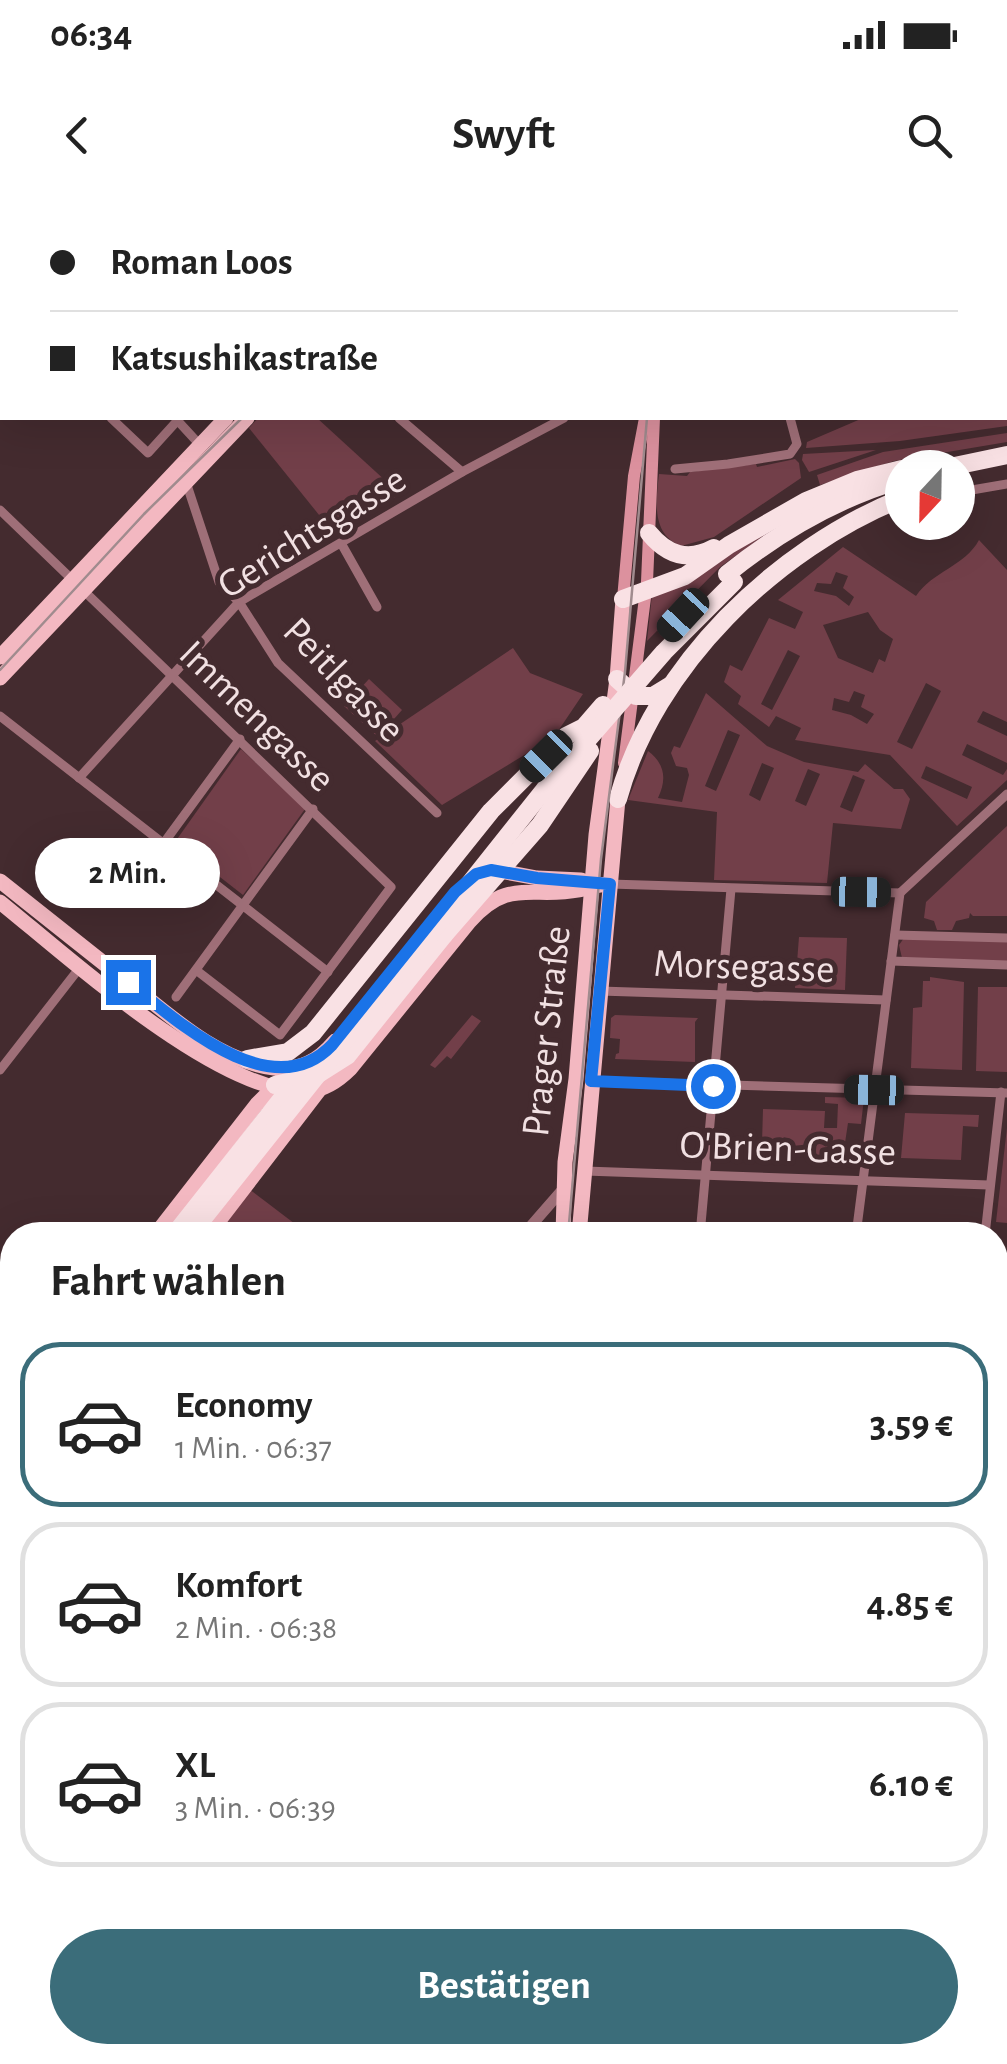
<!DOCTYPE html>
<html lang="de">
<head>
<meta charset="utf-8">
<style>
  :root { --surface:#fff; --page:#f6f6f6; --text:#222; --muted:#767676; --line:#e0e0e0; --accent:#3b6d7a }
  body { margin:0; font-family:"Alegreya Sans",sans-serif; background:var(--page); color:var(--text); height:100vh; display:flex; flex-direction:column; font-size:38px; white-space:nowrap }
  * { box-sizing:border-box; margin:0 }
  p { font-size:32px; color:var(--muted) }
  .icon { flex:none; width:55px; height:55px; fill:none; stroke:currentColor; stroke-width:2; stroke-linecap:round; stroke-linejoin:round }
  .map { position:relative; flex:1; overflow:hidden }
  .drawer { position:absolute; left:0px; top:1022px; width:1008px; height:842px; display:flex; flex-direction:column; background:var(--surface); border-radius:40px 40px 0 0; box-shadow:0 10px 40px #0002 }
  .drawer>* { flex:none }
  .guide { position:absolute; left:0px; top:0px; width:1008px; height:220px; box-shadow:0 10px 40px #0002; display:grid; align-content:center; height:220px; padding:0 50px; background:var(--surface) }
  .needle { width:65px; rotate:202deg }
  .fabs { position:absolute; left:885px; top:250px; display:grid; gap:20px }
  .fabs a { display:grid; place-items:center; width:90px; height:90px; border-radius:50%; background:var(--surface); box-shadow:0 10px 40px #0002; font-size:50px }
  .end { position:absolute; width:45px; height:45px; margin:-22px; border:12px solid #1a73e8; background:#fff; box-shadow:0 0 0 5px #fff }
  .from { border-radius:50% }
  .bubble { position:absolute; height:70px; border-radius:35px; background:var(--surface); box-shadow:0 10px 40px #0002; font-size:32px; font-weight:600; line-height:70px; text-align:center }
  .car { position:absolute; width:30px; height:60px; margin:-30px -15px; border-radius:12px; box-shadow:0 0 8px 2px #0007; background:linear-gradient(#222 24%,#8ab4d8 0 40%,#222 0 76%,#8ab4d8 0 86%,#222 0) }
  .guide b { display:flex; align-items:center; gap:35px; height:95px; font-size:38px }
  .guide b+b { border-top:2px solid var(--line) }
  .guide i { width:25px; height:25px; background:var(--text) }
  ul { padding:0; list-style:none }
  li { display:flex; align-items:center; gap:30px; height:165px; margin:0 20px 15px; padding:0 30px; border:5px solid var(--line); border-radius:40px }
  li div { flex:1 }
  li b { display:block; font-size:38px }
  li em { font-style:normal; font-weight:600 }
  li.current { border-color:var(--accent) }
  li>.icon { width:90px; height:90px; stroke-width:1.5 }
  h2 { padding:0 50px; font-size:45px; line-height:120px }
  .primary-button { display:flex; gap:20px; margin-top:auto; padding:20px 50px }
  .primary-button a { flex:1; height:115px; border-radius:60px; background:var(--accent); color:#fff; font-size:40px; font-weight:600; line-height:115px; text-align:center }
  .status { display:flex; justify-content:space-between; align-items:center; height:70px; padding:0 50px; background:var(--surface); direction:ltr }
  .status svg { height:28px; fill:currentColor }
  header { display:flex; justify-content:space-between; align-items:center; height:130px; padding:0 50px; background:var(--surface); font-size:45px; font-weight:600 }
  .map>svg:first-child { display:block }
</style>
</head>
<body>
<div class="status"><b>06:34</b><svg viewBox="0 0 49 12"><path d="M0 12V9h3v3zM5 12V6h3v6zM10 12V3h3v9zM15 12V0h3v12zM26 1h20v11H26zM47 4h2v5h-2z"/></svg></div>
<header><svg class="icon" aria-label="back" viewBox="0 0 24 24"><path d="M15 5l-7 7 7 7"/></svg>Swyft<svg class="icon" aria-label="search" viewBox="0 0 24 24"><circle cx="10" cy="10" r="6"/><path d="M15 15l6 6"/></svg></header>
<div class="map">
<svg width="1007" height="1864" viewBox="0 0 1007 1864">
  <rect width="100%" height="100%" fill="#442b2f"/>
  <g fill="#723f49" fill-rule="evenodd">
    <polygon points="1007,120 1007,226 900,241 806,248 807,242 863,218 1005,218"/>
    <polygon points="258,218 317,218 400,294 336,336 249,228"/>
    <polygon points="1007,233 1007,242 894,261 820,285 817,275 883,252"/>
    <polygon points="876,250 809,272 802,260 803,254"/>
    <path d="M795 259 799 263 801 278 714 337 681 346C651 334 656 301 659 274L687 276 690 272 756 264 757 267Z"/>
    <polygon points="780,324 720,367 647,441 652,395"/>
    <path d="M979 340 1007 370V522L983 511 977 522 1007 536V563L967 544 962 555 1003 575 1007 569V580L957 626 890 555 795 540 801 528 776 516 769 527 738 504 741 496 724 482 730 465 742 471 769 418 795 429 803 412 778 400 843 347 916 396C933 371 965 366 979 340ZM836 372 848 376 843 388 854 397 849 406 836 396 814 391 817 383 831 384ZM868 412 880 430 893 439 885 462 879 459 873 473 838 458 823 425ZM788 450 800 456 772 510 761 504ZM926 483 941 491 912 549 897 542ZM854 491 865 495 861 507 874 514 867 524 851 515 832 510 834 498 849 502ZM926 566 972 587 967 599 921 578Z"/>
    <polygon points="513,448 530,473 583,494 554,537 551,532 547,535 549,540 442,605 375,541"/>
    <polygon points="369,479 402,510 378,537 344,506"/>
    <path d="M706 493 767 546 804 562 858 572 865 564 894 589H903L910 599 901 629 833 623 827 683 714 680 717 612 628 600 648 551C665 564 667 579 658 598L682 602 689 575 687 568 676 566 671 553 674 546 680 548ZM728 530 740 535 716 591 705 586ZM762 563 774 568 760 601 749 595ZM808 569 820 574 806 606 795 601ZM853 575 865 580 852 612 840 607Z"/>
    <polygon points="241,549 305,609 243,695 175,642"/>
    <polygon points="1007,626 1007,716 973,716 970,713 969,718 956,721 952,730 937,730 934,721 924,718 926,702"/>
    <polygon points="799,737 847,738 845,790 795,788"/>
    <polygon points="904,738 1007,741 1007,762 902,758 899,745"/>
    <polygon points="930,777 964,782 962,870 911,868 913,808 922,807 923,781 930,781"/>
    <polygon points="978,787 1007,787 1007,872 976,871"/>
    <polygon points="472,815 481,821 451,859 447,856 435,868 430,865"/>
    <polygon points="615,815 698,818 695,822 695,862 615,859 616,854 619,853 620,839 610,838 611,818"/>
    <polygon points="825,897 864,898 861,924 848,923 843,956 744,954 745,943 762,943 763,909 825,911 824,928 837,928 838,904 825,903"/>
    <polygon points="905,913 979,915 978,927 963,926 961,960 901,958"/>
    <polygon points="1007,928 1007,1023 996,1022"/>
    <polygon points="249,989 303,1030 297,1035 216,1035"/>
    <polygon points="12,1333 12,1480 0,1470 0,1349"/>
    <polygon points="12,1709 12,1852 272,1853 263,1864 12,1862 0,1853 0,1713"/>
    <polygon points="1007,1813 1007,1864 964,1864 975,1853 995,1852 995,1827"/>
    <polygon points="628,1852 703,1853 711,1859 718,1853 750,1853 755,1864 625,1864"/>
  </g>
  <g fill="none" stroke-linecap="round" stroke-linejoin="round">
    <g stroke="#9f6f78" stroke-width="9">
      <polyline points="36,0 37,2"/>
      <polyline points="194,0 196,2"/>
      <polyline points="705,0 710,2"/>
      <polyline points="950,0 952,2"/>
      <polyline points="183,2 187,0"/>
      <polyline points="902,2 906,0"/>
      <polyline points="1005,35 1007,33"/>
      <polyline points="1005,74 1007,76"/>
      <polyline points="0,85 2,82"/>
      <polyline points="111,218 148,253 177,221"/>
      <polyline points="399,218 462,272"/>
      <polyline points="177,220 200,245"/>
      <polyline points="675,269 728,264 790,254 797,244 790,218"/>
      <polyline points="185,279 219,382 239,402 278,463 437,613"/>
      <polyline points="966,291 1007,284"/>
      <polyline points="0,310 391,687 280,835 196,770"/>
      <polyline points="341,343 377,407"/>
      <polyline points="0,516 328,772"/>
      <polyline points="79,578 239,402 462,272 564,218"/>
      <polyline points="144,670 240,539"/>
      <polyline points="610,684 900,693"/>
      <polyline points="900,693 1007,594"/>
      <polyline points="895,735 1007,738"/>
      <polyline points="891,761 1007,765"/>
      <polyline points="600,791 886,800"/>
      <polyline points="176,797 313,609"/>
      <polyline points="0,870 81,766"/>
      <polyline points="591,881 1007,893"/>
      <polyline points="585,971 989,985"/>
      <polyline points="700,1035 731,689"/>
      <polyline points="856,1035 900,693"/>
      <polyline points="985,1035 1001,892"/>
      <polyline points="995,1084 1007,1084"/>
      <polyline points="995,1092 1007,1102"/>
      <polyline points="995,1258 1007,1274"/>
      <polyline points="995,1293 1007,1283"/>
      <polyline points="995,1435 1007,1449"/>
      <polyline points="995,1485 1007,1475"/>
      <polyline points="995,1694 1007,1680"/>
      <polyline points="995,1718 1007,1727"/>
      <polyline points="445,1852 487,1864"/>
      <polyline points="762,1852 770,1864"/>
    </g>
    <g stroke="#9f6f78" stroke-width="11">
      <polyline points="523,1035 564,988"/>
      <polyline points="0,1701 12,1695"/>
    </g>
    <g stroke="#dc919e" stroke-width="12">
      <polyline points="347,0 349,2"/>
      <polyline points="670,2 670,0"/>
      <polyline points="623,399 634,276 645,218"/>
      <polyline points="624,563 647,382 654,218"/>
    </g>
    <g stroke="#f3b8c1" stroke-width="15">
      <polyline points="431,2 434,0"/>
      <polyline points="450,2 453,0"/>
      <polyline points="0,457 226,218"/>
      <polyline points="0,478 247,218"/>
      <polyline points="494,670 537,678 581,680 593,685"/>
      <path d="M0 681C39 712 77 742 116 773 162 808 214 861 274 868 300 871 318 861 335 841"/>
      <path d="M0 702C66 755 225 900 310 891 326 889 339 880 350 869L469 722C509 677 531 699 579 690 591 688 598 684 610 684"/>
      <polyline points="155,1035 257,904 280,881"/>
      <polyline points="208,1035 320,889"/>
      <polyline points="563,1035 565,962 576,879 596,635 617,479 623,399"/>
      <polyline points="579,1035 618,599"/>
      <polyline points="490,1864 491,1852"/>
      <polyline points="503,1864 504,1852"/>
    </g>
    <g stroke="#f9e1e4" stroke-width="18">
      <polyline points="945,268 1007,255"/>
      <path d="M649 333C667 355 688 362 714 348"/>
      <path d="M727 374C779 332 838 298 902 279"/>
      <polyline points="623,399 685,376 729,345 806,301 857,280 902,269"/>
      <polyline points="617,479 636,496 653,496 671,485"/>
      <path d="M618 599C655 465 776 349 902 298"/>
      <polyline points="247,859 288,852 313,833 491,611 566,536 584,527 603,505"/>
      <polyline points="275,885 317,875 347,856 444,735"/>
      <polyline points="0,1238 12,1221"/>
      <polyline points="0,1262 12,1245"/>
      <polyline points="0,1281 12,1265"/>
      <polyline points="0,1300 12,1286"/>
    </g>
    <g stroke="#a08b8e" stroke-width="2.5">
      <polyline points="438,2 441,0"/>
      <polyline points="671,2 671,0"/>
      <polyline points="0,470 144,314 242,218"/>
      <polyline points="568,1035 601,659 625,472 647,218"/>
      <polyline points="498,1864 499,1852"/>
    </g>
    <g stroke="#f9e1e4" stroke-width="18">
      <polyline points="444,735 540,625 590,551"/>
      <polyline points="174,1035 287,892"/>
      <polyline points="190,1035 544,590 664,452 734,382"/>
    </g>
  </g>
  <g fill="none" stroke-linecap="round" stroke-linejoin="round">
    <path stroke="#1a73e8" stroke-width="12" d="M128 782C177 821 272 908 332 845L455 692 476 674 491 670 537 678 610 684 591 881 713 886"/>
  </g>
  <g text-anchor="middle" stroke-width="10" stroke-linejoin="round" paint-order="stroke">
    <g font-size="40" fill="#f1e0e2" stroke="#442b2f">
      <text transform="translate(311 331) rotate(-32)" y="14">Gerichtsgasse</text>
      <text transform="translate(345 479) rotate(46)" y="14">Peitlgasse</text>
      <text transform="translate(258 515) rotate(44)" y="14">Immengasse</text>
      <text transform="translate(744 765) rotate(2)" y="14">Morsegasse</text>
      <text transform="translate(545 831) rotate(-84)" y="14">Prager Straße</text>
      <text transform="translate(788 947) rotate(2)" y="14">O'Brien-Gasse</text>
    </g>
  </g>
</svg>
<div class="fabs">
<a><svg class="needle" viewBox="-14 -14 28 28"><path d="M0-13l5 13h-10z" fill="#e53935"/><path d="M0 13l5-13h-10z" fill="#767676"/></svg></a>
</div>
<i class="end from" style="left:713px;top:886px"></i>
<i class="end" style="left:128px;top:782px"></i>
<div class="bubble" style="left:35px;top:638px;width:185px">2 Min.</div>
<i class="car" style="left:683px;top:415px;rotate:223deg"></i>
<i class="car" style="left:546px;top:556px;rotate:225deg"></i>
<i class="car" style="left:861px;top:692px;rotate:91deg"></i>
<i class="car" style="left:874px;top:890px;rotate:271deg"></i>
<div class="guide">
<b><i class="from"></i>Roman Loos</b>
<b><i></i>Katsushikastraße</b>
</div>
<section class="drawer">
<h2>Fahrt wählen</h2>
<ul>
<li class="current"><svg class="icon" aria-label="car" viewBox="0 0 24 24"><path d="M5 17H2v-5l4-1 3-4h7l3 4 3 1v5h-3M9 17h6M6 11h13"/><circle cx="7" cy="17" r="2"/><circle cx="17" cy="17" r="2"/></svg><div><b>Economy</b><p>1 Min. · 06:37</p></div><em>3.59 €</em></li>
<li><svg class="icon" aria-label="car" viewBox="0 0 24 24"><path d="M5 17H2v-5l4-1 3-4h7l3 4 3 1v5h-3M9 17h6M6 11h13"/><circle cx="7" cy="17" r="2"/><circle cx="17" cy="17" r="2"/></svg><div><b>Komfort</b><p>2 Min. · 06:38</p></div><em>4.85 €</em></li>
<li><svg class="icon" aria-label="car" viewBox="0 0 24 24"><path d="M5 17H2v-5l4-1 3-4h7l3 4 3 1v5h-3M9 17h6M6 11h13"/><circle cx="7" cy="17" r="2"/><circle cx="17" cy="17" r="2"/></svg><div><b>XL</b><p>3 Min. · 06:39</p></div><em>6.10 €</em></li>
</ul>
<div class="primary-button"><a>Bestätigen</a></div>
</section>
</div>
</body>
</html>
